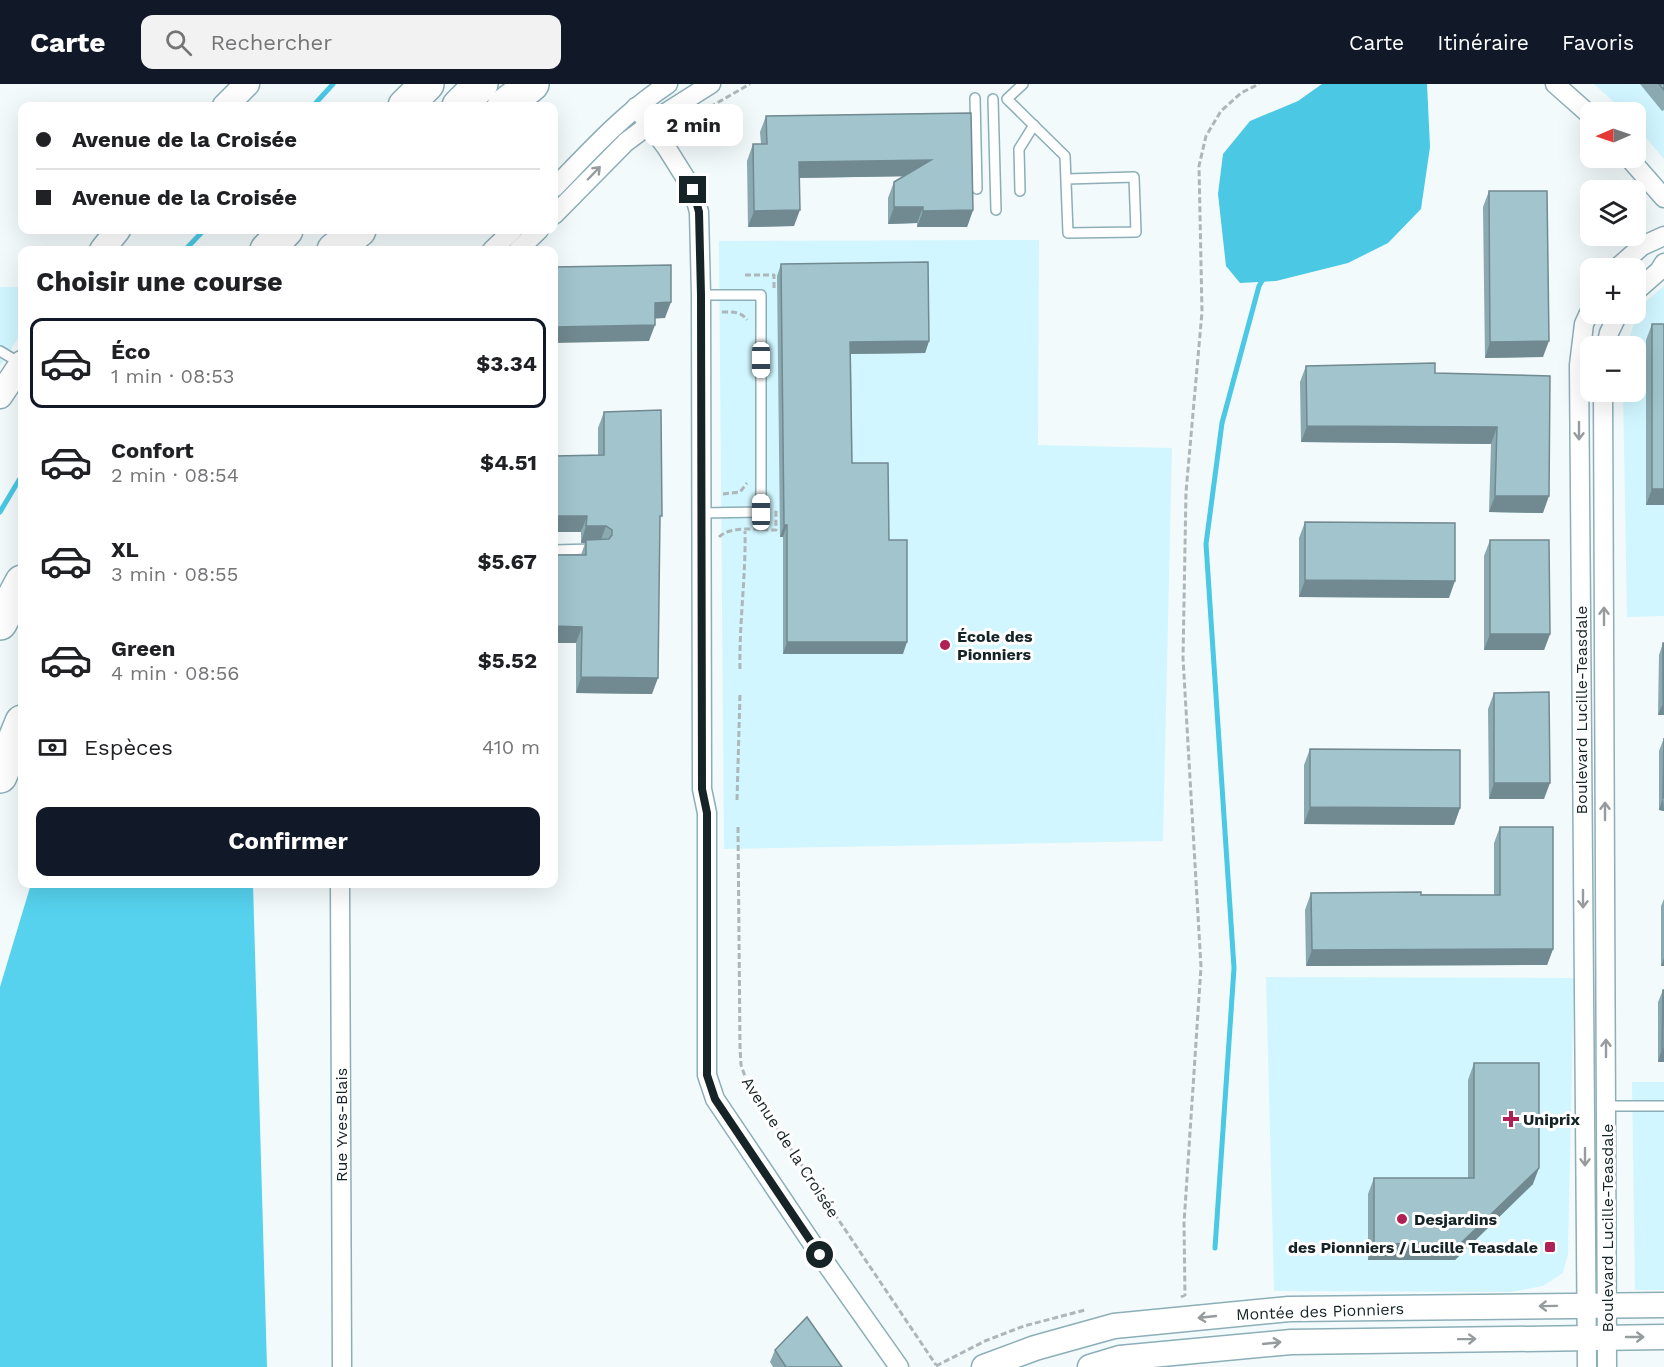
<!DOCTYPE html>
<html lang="fr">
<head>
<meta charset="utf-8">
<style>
  :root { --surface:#fff; --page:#f2f2f2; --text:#202124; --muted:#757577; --line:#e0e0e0; --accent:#111827 }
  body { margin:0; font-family:"Work Sans",sans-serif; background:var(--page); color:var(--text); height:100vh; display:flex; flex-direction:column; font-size:22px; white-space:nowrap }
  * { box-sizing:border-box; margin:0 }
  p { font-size:20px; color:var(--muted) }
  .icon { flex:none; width:33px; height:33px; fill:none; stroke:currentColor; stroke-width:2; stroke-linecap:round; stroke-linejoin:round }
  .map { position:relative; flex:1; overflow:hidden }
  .details { position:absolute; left:18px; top:162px; width:540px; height:642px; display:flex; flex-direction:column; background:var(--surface); border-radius:12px; box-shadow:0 6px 24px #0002 }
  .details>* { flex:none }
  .hud { position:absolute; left:18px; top:18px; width:540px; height:132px; border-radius:12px; box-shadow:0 6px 24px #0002; display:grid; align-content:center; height:132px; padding:0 18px; background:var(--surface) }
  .needle { width:39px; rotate:268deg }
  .buttons { position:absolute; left:1580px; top:18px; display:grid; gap:12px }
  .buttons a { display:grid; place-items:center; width:66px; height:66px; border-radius:12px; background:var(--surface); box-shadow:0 6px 24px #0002; font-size:30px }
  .end { position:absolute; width:27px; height:27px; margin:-14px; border:8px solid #162427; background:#fff; box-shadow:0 0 0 3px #fff }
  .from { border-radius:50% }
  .bubble { position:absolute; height:42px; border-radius:12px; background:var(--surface); box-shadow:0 6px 24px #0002; font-size:20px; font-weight:700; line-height:42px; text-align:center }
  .car { position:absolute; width:18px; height:36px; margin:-18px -9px; border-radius:8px; box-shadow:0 0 4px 2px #0007; background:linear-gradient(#fff 24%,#345 0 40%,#fff 0 76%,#345 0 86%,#fff 0) }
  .hud b { display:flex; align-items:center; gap:21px; height:57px; font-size:22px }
  .hud b+b { border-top:2px solid var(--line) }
  .hud i { width:15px; height:15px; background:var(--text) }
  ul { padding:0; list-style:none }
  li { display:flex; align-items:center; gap:18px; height:90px; margin:0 12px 9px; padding:0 6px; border:3px solid transparent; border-radius:12px }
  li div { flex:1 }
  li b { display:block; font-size:22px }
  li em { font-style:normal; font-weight:700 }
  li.current { border-color:var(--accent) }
  li>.icon { width:54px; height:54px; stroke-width:1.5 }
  h2 { padding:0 18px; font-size:27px; line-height:72px }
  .pay { display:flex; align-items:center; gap:15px; height:66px; padding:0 18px; font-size:22px }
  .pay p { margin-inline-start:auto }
  .primary-button { display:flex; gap:12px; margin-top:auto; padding:12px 18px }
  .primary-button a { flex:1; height:69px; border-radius:12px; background:var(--accent); color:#fff; font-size:24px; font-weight:700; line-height:69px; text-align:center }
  header { display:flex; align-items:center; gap:36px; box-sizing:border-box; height:84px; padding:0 30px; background:var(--accent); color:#fff }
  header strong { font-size:28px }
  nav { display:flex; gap:33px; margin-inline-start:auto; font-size:21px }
  .search { width:420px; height:54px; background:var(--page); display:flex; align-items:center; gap:15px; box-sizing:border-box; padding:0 21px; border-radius:12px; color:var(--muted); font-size:22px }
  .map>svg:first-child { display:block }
</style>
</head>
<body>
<header>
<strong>Carte</strong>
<div class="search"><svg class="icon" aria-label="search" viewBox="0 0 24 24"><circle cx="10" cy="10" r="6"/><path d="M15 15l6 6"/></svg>Rechercher</div>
<nav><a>Carte</a><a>Itinéraire</a><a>Favoris</a></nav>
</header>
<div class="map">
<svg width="1664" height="1283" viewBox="0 0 1664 1283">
  <rect width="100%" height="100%" fill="#f3fafc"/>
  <g fill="#d1f6ff">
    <polygon points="1594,0 1664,0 1664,75 1635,41 1635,28 1625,28"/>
    <polygon points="1039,156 1038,361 1172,364 1163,757 724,765 719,157"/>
    <polygon points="1664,202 1664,532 1627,533 1623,308 1635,308 1635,262 1627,262 1633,243 1644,219"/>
    <polygon points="0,203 19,203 22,205 22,248 0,282"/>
    <polygon points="1266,893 1574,894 1568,1170 1563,1189 1543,1202 1511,1208 1274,1207"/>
    <polygon points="1632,998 1664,998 1664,1206 1635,1206"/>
  </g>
  <polygon fill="#56d2ee" points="31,800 253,800 267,1283 0,1283 0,903"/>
  <polygon fill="#4ac8e4" points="1322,0 1427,0 1430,63 1421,125 1388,159 1348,179 1276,197 1240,199 1226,182 1218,110 1223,70 1250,37 1298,17"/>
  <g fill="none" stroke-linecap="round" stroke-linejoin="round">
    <g stroke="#4ac8e4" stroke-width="5">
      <polyline points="313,22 333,0"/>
      <polyline points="185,166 204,146"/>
      <polyline points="0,428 22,391"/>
      <polyline points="1215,1164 1234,884 1206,460 1222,339 1259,202 1265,192"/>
    </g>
    <defs>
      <g id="service">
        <polyline points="1023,0 1007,15 1065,72 1068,149 1136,148 1134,93 1067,95"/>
        <polyline points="975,14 977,105"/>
        <polyline points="993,15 996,126"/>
        <polyline points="1020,107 1019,65 1034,41"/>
        <polyline points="0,267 20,279"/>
        <polyline points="701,429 761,428 761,211 701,211"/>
        <polyline points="554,466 593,465"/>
        <polyline points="1606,1022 1664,1022"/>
      </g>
      <g id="minor">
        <polyline points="1555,0 1590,31"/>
        <polyline points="636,23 666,63 693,106 699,128 701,211 702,705 707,729 707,991 715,1015 820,1171 899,1283"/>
        <polyline points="1629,74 1664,114"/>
        <path d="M554 104C590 67 624 29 668 0"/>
        <polyline points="554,131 626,58 662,31 711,0"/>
        <polyline points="492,166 513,146"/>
        <polyline points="518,166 539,146"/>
        <polyline points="1617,184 1642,162 1664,152"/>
        <polyline points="1635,208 1659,187 1664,179"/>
        <polyline points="1606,262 1609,249 1618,230"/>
        <polyline points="1603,308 1607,1283"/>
        <polyline points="340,800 342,1283"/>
        <polyline points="1587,1283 1579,281 1584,240 1590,227"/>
      </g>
      <g id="tertiary">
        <polyline points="225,22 247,0"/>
        <polyline points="102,166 118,146"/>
        <polyline points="0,312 22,279"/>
        <polyline points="984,1283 1035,1264 1114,1242 1289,1225 1664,1221"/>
        <polyline points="1090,1283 1120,1274 1291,1258 1664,1253"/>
      </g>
      <g id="motorway">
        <polyline points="405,22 427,0"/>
        <polyline points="459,22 481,0"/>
        <polyline points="504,22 532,0"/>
        <polyline points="267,166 286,146"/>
        <polyline points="334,166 359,146"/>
        <polyline points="0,539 22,498"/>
        <polyline points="0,692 22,638"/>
      </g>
    </defs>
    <use href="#service" stroke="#8caeb7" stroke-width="12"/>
    <use href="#minor" stroke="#8caeb7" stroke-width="21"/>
    <use href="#tertiary" stroke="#8caeb7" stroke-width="27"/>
    <use href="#motorway" stroke="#8caeb7" stroke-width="36"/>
    <g stroke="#adb6b8" stroke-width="3" stroke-dasharray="6 3" stroke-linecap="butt">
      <polyline points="710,23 750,0"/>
      <polyline points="745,191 774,191 774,206"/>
      <path d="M722 228C732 228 741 227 747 236"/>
      <polyline points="723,410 740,408 747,399"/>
      <path d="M719 453C731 441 760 446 776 446V425"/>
      <path d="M740 585C739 539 746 493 745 447"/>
      <polyline points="737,716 740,610"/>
      <polyline points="738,743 740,963 741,981 748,1001 936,1281"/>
      <polyline points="1181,1213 1185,1211 1184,1139 1201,883 1183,574 1186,408 1202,228 1199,82 1206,52 1221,27 1241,9 1259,0"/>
      <polyline points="936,1282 985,1257 1024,1242 1085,1226"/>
    </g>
    <use href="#service" stroke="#fff" stroke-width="9"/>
    <use href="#minor" stroke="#fff" stroke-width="18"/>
    <use href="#tertiary" stroke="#fff" stroke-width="24"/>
    <use href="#motorway" stroke="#fff" stroke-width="33"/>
  </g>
  <g fill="#8aa9b0">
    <polygon points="1640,0 1664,0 1664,26 1662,27"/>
    <polygon points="971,29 973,126 967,143 917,143 917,139 888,140 888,114 894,98 903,92 799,94 794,142 748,143 747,77 753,60 761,60 760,48 766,32"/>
    <polygon points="1489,107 1543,273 1485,274 1483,123"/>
    <polygon points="781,180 929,257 925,269 851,270 852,379 889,456 903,570 783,570 783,453 780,453 777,192"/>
    <polygon points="1652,240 1664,240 1664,421 1646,421 1646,256"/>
    <polygon points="1306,282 1435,289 1550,292 1543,429 1489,428 1491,360 1301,358 1300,298"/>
    <polygon points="604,328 660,438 652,610 576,609 576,559 581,471 585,459 581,459 581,448 598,371 598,344"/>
    <polygon points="1305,438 1449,514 1299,513 1299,454"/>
    <polygon points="1490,456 1550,550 1544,566 1484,566 1484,472"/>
    <polygon points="1663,559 1664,631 1658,631 1659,571"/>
    <polygon points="1494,609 1544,715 1489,715 1488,625"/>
    <polygon points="1664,654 1664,727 1659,726 1659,667"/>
    <polygon points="1310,665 1460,724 1454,741 1304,740 1304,681"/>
    <polygon points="1500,743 1553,865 1547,881 1306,882 1305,826 1311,809 1494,811 1494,759"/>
    <polygon points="1664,815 1664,882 1661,882 1661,822"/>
    <polygon points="1663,906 1664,906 1664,978 1658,978 1658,918"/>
    <polygon points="1474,979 1533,1100 1455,1176 1368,1176 1368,1110 1374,1094 1468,1094 1468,996"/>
    <polygon points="775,1266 842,1283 773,1283 770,1278"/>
  </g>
  <g fill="#718990">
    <polygon points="931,76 925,92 793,94 799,78"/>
    <polygon points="894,123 923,123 917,139 888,140"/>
    <polygon points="800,126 794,142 748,143 754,127"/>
    <polygon points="973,126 967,143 917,143 923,127"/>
    <polygon points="671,218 665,234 649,235 655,219"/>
    <polygon points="655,241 649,257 554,259 554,243"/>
    <polygon points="929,257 925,269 846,270 850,258"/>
    <polygon points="1549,257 1543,273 1485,274 1490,258"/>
    <polygon points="1307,342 1497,343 1491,360 1301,358"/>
    <polygon points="1652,405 1664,405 1664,421 1646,421"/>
    <polygon points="1495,412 1549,412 1543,429 1489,428"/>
    <polygon points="554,432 587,432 581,448 554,448"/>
    <polygon points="784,441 787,441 783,453 780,453"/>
    <polygon points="586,442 606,442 600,458 586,456 585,459 581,459"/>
    <polygon points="1305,496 1455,497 1449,514 1299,513"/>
    <polygon points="554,542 582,543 576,559 554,559"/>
    <polygon points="1490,550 1550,550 1544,566 1484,566"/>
    <polygon points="787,558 907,558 903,570 783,570"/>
    <polygon points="581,593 658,594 652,610 576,609"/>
    <polygon points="1663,619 1664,619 1664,631 1658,631"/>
    <polygon points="1494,699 1550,699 1544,715 1489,715"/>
    <polygon points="1663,714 1664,727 1659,726"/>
    <polygon points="1310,723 1460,724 1454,741 1304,740"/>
    <polygon points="1553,865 1547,881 1306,882 1312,866"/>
    <polygon points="1664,874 1664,882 1661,882"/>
    <polygon points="1662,965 1664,965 1664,978 1658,978"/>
    <polygon points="1539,1084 1533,1100 1455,1176 1368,1176 1374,1160"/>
  </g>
  <g fill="#a1c4cd" stroke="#718990" stroke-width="1.5">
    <polygon points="1659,0 1664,0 1664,6"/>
    <polygon points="971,29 973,126 923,127 923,123 894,123 894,98 931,76 799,78 800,126 754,127 753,60 767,60 766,32"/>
    <polygon points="1489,107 1547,107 1549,257 1490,258"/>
    <polygon points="928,178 929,257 850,258 852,379 888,379 889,456 907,456 907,558 787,558 787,441 784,441 781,180"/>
    <polygon points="671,181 671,218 655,219 655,241 554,243 554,183"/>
    <rect x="1652" y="240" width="12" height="165"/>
    <polygon points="1435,279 1435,289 1550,292 1549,412 1495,412 1497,343 1307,342 1306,282"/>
    <polygon points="661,326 662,432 660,432 658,594 581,593 582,543 554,542 554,471 586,471 586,456 609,455 612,451 612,446 606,442 586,442 587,432 554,432 554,372 604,371 604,328"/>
    <polygon points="1305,438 1455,439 1455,497 1305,496"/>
    <polygon points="1490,456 1549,456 1550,550 1490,550"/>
    <rect x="1663" y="559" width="1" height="60"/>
    <polygon points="1549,608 1550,699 1494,699 1494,609"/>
    <polygon points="1664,654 1664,714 1663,714"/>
    <polygon points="1310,665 1460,666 1460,724 1310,723"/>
    <polygon points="1500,743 1553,743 1553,865 1312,866 1311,809 1421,808 1421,811 1500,811"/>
    <polygon points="1663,906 1664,906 1664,965 1662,965"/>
    <polygon points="1474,979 1539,979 1539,1084 1461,1159 1374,1160 1374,1094 1474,1094"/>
    <polygon points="807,1233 842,1283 786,1283 775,1266"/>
  </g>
  <defs><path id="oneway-shaft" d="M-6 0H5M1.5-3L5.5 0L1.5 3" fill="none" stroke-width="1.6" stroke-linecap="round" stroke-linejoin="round" transform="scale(1.5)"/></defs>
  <g stroke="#969c9e">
    <use href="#oneway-shaft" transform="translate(594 89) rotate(-46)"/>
    <use href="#oneway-shaft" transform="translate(1579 347) rotate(90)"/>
    <use href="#oneway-shaft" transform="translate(1604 532) rotate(-90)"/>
    <use href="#oneway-shaft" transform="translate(1605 727) rotate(-90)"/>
    <use href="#oneway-shaft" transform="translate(1583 815) rotate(90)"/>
    <use href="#oneway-shaft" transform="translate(1606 964) rotate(-90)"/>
    <use href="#oneway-shaft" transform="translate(1585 1073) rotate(90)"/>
    <use href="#oneway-shaft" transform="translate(1548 1222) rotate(179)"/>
    <use href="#oneway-shaft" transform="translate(1207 1233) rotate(174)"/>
    <use href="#oneway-shaft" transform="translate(1635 1253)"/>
    <use href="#oneway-shaft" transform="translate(1467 1255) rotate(-1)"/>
    <use href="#oneway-shaft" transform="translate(1272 1259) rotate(-6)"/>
  </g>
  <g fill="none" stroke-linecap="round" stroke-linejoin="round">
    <polyline stroke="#162427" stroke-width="8" points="693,106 699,128 701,211 702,705 707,729 707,991 715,1015 820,1171"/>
  </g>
  <g fill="#af2055" stroke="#fff" stroke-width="2">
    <circle cx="945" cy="561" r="6"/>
    <path d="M1508 1026h6v6h6v6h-6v6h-6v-6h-6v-6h6z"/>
    <circle cx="1402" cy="1135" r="6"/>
    <rect x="1544" y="1157" width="12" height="12" rx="3"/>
  </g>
  <g text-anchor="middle" stroke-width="6" stroke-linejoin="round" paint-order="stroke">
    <g font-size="16" font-weight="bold" fill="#162427" stroke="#fff" text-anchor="start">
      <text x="957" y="558">École des<tspan x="957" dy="18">Pionniers</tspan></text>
      <text x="1523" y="1041">Uniprix</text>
      <text x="1414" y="1141">Desjardins</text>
      <text x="1538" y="1169" text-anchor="end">des Pionniers / Lucille Teasdale</text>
    </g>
    <g font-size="16" fill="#162427" stroke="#fff">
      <text transform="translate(1581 626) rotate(-90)" y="6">Boulevard Lucille-Teasdale</text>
      <text transform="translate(341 1041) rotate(-90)" y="6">Rue Yves-Blais</text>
      <text transform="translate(791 1063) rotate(57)" y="6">Avenue de la Croisée</text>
      <text transform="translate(1607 1144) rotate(-90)" y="6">Boulevard Lucille-Teasdale</text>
      <text transform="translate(1320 1227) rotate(-2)" y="6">Montée des Pionniers</text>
    </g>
  </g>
</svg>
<div class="buttons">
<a><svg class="needle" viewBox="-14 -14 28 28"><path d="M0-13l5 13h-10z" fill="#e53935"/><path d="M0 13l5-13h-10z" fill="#757577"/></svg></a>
<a><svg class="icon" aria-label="layers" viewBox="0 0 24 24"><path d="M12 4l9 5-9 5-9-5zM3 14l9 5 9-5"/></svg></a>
<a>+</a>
<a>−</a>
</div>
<i class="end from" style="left:820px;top:1171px"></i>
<i class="end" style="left:693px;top:106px"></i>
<div class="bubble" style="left:644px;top:20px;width:99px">2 min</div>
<i class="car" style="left:761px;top:276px;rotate:180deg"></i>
<i class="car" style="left:761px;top:428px;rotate:0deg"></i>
<div class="hud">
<b><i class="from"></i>Avenue de la Croisée</b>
<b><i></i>Avenue de la Croisée</b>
</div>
<section class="details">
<h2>Choisir une course</h2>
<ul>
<li class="current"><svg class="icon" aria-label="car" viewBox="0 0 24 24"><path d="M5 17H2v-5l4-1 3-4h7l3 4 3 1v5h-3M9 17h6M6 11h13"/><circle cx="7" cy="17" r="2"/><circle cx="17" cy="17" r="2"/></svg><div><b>Éco</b><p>1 min · 08:53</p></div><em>$3.34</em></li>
<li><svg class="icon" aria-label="car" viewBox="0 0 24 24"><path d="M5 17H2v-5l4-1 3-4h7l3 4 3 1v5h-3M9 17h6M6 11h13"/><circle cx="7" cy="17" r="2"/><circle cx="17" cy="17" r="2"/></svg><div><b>Confort</b><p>2 min · 08:54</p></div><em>$4.51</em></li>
<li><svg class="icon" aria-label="car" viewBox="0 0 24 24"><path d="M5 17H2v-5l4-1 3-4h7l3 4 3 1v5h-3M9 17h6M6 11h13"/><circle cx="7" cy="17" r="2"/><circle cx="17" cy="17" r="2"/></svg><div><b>XL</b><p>3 min · 08:55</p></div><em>$5.67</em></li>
<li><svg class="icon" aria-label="car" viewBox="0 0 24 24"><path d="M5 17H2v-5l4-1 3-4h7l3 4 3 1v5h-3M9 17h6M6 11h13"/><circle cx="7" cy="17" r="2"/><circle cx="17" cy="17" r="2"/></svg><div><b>Green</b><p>4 min · 08:56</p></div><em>$5.52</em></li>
</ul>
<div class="pay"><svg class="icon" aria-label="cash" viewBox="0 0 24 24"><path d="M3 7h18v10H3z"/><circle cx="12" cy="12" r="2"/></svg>Espèces<p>410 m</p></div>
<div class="primary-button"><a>Confirmer</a></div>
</section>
</div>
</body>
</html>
